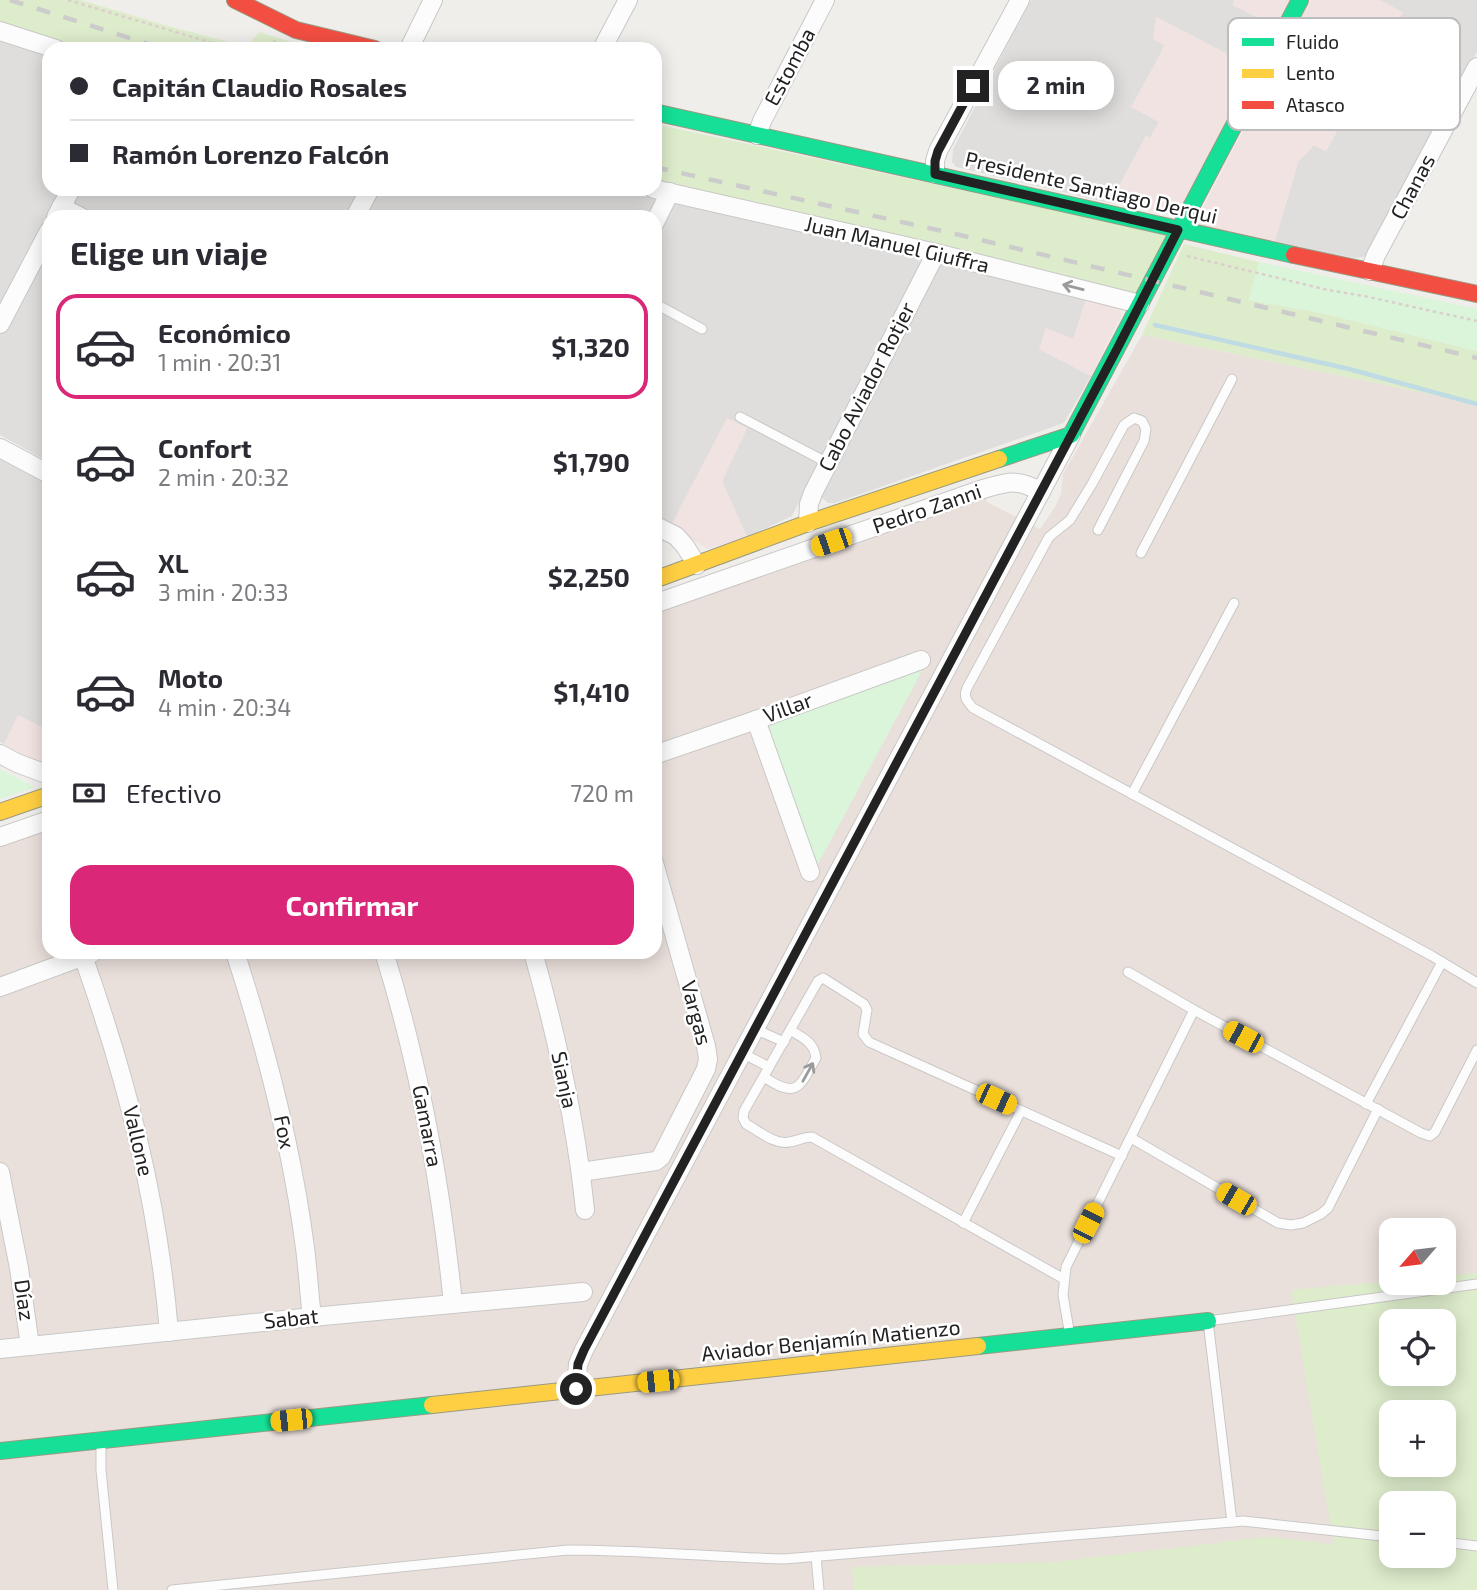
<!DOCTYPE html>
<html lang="es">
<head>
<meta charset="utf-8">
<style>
  :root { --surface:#fff; --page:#f7f7f7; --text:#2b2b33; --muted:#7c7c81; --line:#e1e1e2; --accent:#db2777 }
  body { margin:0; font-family:"Exo 2",sans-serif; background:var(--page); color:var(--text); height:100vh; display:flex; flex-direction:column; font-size:26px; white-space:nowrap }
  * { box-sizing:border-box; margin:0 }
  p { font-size:23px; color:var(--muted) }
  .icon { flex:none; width:38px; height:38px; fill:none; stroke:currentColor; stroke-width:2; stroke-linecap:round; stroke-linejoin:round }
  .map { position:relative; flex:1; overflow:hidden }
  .panel { position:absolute; left:42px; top:210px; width:620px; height:749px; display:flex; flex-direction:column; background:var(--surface); border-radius:21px; box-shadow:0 4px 18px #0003 }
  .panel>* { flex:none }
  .banner { position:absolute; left:42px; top:42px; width:620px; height:154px; border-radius:21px; box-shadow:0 4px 18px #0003; display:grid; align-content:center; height:154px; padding:0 28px; background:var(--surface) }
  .needle { width:46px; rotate:242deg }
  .tools { position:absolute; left:1379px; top:1218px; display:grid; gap:14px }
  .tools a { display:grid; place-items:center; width:77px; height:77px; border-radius:14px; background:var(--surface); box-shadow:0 4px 18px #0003; font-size:35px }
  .end { position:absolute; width:32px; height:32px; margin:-16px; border:9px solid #222; background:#fff; box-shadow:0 0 0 4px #fff }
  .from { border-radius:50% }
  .bubble { position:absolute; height:49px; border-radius:21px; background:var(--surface); box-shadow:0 4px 18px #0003; font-size:23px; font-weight:700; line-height:49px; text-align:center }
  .car { position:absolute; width:21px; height:42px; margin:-21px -10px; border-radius:9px; box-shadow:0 0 5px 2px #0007; background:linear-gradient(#f5c518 24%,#345 0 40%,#f5c518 0 76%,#345 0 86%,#f5c518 0) }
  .banner b { display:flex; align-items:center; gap:24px; height:66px; font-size:26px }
  .banner b+b { border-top:2px solid var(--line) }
  .banner i { width:18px; height:18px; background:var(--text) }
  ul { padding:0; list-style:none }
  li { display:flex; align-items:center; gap:21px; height:105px; margin:0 14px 10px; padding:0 14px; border:4px solid transparent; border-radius:21px }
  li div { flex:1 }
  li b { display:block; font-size:26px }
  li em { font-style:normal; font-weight:700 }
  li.current { border-color:var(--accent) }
  li>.icon { width:63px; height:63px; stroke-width:1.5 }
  h2 { padding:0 28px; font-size:32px; line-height:84px }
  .pay { display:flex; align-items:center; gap:18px; height:77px; padding:0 28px; font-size:26px }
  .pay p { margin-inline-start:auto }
  .button { display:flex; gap:14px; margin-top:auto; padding:14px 28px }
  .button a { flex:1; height:80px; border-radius:21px; background:var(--accent); color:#fff; font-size:28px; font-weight:700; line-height:80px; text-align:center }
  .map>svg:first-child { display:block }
</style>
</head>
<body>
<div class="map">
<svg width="1477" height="1590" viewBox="0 0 1477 1590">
  <rect width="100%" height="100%" fill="#f0eeeb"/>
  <g fill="#dfdedc">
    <polygon points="1031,0 1234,0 1233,5 1278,28 1256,69 1156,17 1165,45 1132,107 1159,122 1150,138 1146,136 1110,203 956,167 952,162 953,149"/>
    <polygon points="1379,0 1477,0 1477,52 1370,252 1363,257 1356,258 1274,244 1298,162 1314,145 1326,151 1402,12"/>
    <polygon points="0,33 49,50 49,189 635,189 649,193 654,198 654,206 648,217 49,217 49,462 0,435"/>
    <polygon points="678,202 915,254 921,264 792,516 747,537 722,481 747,428 670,527 655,518 655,236 668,210"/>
    <polygon points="947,262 1086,300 1073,340 1039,349 1091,376 1064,423 835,503 828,503 821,497 820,491 935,267"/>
    <polygon points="0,453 49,479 49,731 19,716 4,744 0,742"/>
  </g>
  <g fill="#f1e3e1">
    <polygon points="1234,0 1293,0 1278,28 1233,5"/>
    <polygon points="1310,0 1379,0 1403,13 1326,151 1314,145 1298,162 1274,244 1200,225 1197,219"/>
    <polygon points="1156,17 1256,69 1177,213 1169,214 1110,203 1146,136 1150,138 1159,122 1131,107 1165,46 1153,39"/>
    <polygon points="1086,300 1113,306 1119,308 1121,312 1121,316 1091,376 1039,349 1046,328 1073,339"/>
    <polygon points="727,418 747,428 722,481 747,537 708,549 670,527"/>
    <polygon points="18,715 49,731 49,767 46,767 4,744"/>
  </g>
  <path fill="#eae0db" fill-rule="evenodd" d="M1142 335 1477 404V1590H0V828L49 811V952H654L655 597 980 482 987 502 1040 529 1055 507 1061 494 1063 474ZM1391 1230H1444V1283H1391ZM1391 1321H1444V1374H1391ZM1391 1412H1444V1465H1391ZM1391 1503H1444V1556H1391Z"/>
  <g fill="#ddeccb" fill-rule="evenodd">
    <polygon points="0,0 81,0 168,26 247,47 259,32 314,49 56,49 0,31"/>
    <polygon points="655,124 1169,235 1138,294 936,253 655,189"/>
    <polygon points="1184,244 1259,262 1249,300 1321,313 1477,351 1477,404 1142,335"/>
    <path d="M1477 1273V1590H854L852 1567 1054 1562 1268 1537 1334 1544 1291 1290 1391 1281V1283H1444V1276ZM1391 1321H1444V1374H1391ZM1391 1412H1444V1465H1391ZM1391 1503H1444V1556H1391Z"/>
  </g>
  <g fill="#daf5da">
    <polygon points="1259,262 1477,309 1477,351 1321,313 1249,300"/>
    <polygon points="924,667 817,866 769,734 771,724 779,718"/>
    <polygon points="0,769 34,787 0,799"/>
  </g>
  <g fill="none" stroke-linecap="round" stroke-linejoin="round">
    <polyline stroke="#bfdbe3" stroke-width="4.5" points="1155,325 1349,369 1477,404"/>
    <defs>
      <g id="lane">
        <polyline points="654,303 702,329"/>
        <polyline points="740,417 828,463"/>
        <path d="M1098 530 1144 441 1146 429 1142 421 1134 418 1124 425 1092 484 1070 520 1049 537 967 688C963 697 967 701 973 708L1432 956 1477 983"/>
        <polyline points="1141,553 1232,379"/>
        <polyline points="1132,794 1234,603"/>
        <polyline points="1128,972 1194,1010 1421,1133 1430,1136 1435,1132 1477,1050"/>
        <polyline points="755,1029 784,1042"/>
        <polyline points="742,1053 769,1067"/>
        <path d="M764 1077C797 1099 799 1088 816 1058 814 1042 803 1038 790 1030"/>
        <polyline points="1366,1104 1442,962"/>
        <polyline points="1131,1138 1278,1223 1291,1225 1303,1223 1321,1214 1328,1208 1378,1109"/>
        <polyline points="963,1223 1021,1111"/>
        <path d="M1064 1279 812 1137C804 1137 797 1141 789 1142 774 1145 759 1131 746 1124L743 1118 744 1111 818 981 823 978 864 1004 867 1010 863 1034 869 1042 1122 1156"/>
        <polyline points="1070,1336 1063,1295 1066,1267 1194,1010"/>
        <polyline points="101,1442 101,1470 113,1590"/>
        <polyline points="1391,1537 1243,1521 1232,1522 1208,1321 1477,1284"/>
        <polyline points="1444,1542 1477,1546"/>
        <polyline points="816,1556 819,1590"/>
        <path d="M172 1590 568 1550C640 1550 712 1557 784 1559L1232 1522"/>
      </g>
      <g id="street">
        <polyline points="0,31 56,49"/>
        <polyline points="409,49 433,0"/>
        <polyline points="602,49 628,0"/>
        <polyline points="757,135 762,121 825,0"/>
        <polyline points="935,174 935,161 938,151 1020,0"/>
        <polyline points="654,189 936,253 1140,304"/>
        <polyline points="61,207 81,217"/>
        <polyline points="56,217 71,189"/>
        <polyline points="355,217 370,189"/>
        <polyline points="654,224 670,192"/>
        <polyline points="1370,271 1376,255 1477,67"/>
        <polyline points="0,324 49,231"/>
        <polyline points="0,448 49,474"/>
        <polyline points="808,523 809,504 813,493 936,253"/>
        <polyline points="654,525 676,536 685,546 697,565"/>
        <path d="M654 604 983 489C1008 482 1018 478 1041 492"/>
        <polyline points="756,720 810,872"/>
        <polyline points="0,754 17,763 49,775"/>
        <polyline points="654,755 756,720 921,660"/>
        <polyline points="0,837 49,820"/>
        <path d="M235 952C266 1048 292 1147 305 1248 308 1270 309 1294 312 1317"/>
        <path d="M384 952C420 1068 441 1183 453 1304"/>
        <path d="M533 952C557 1037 576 1123 585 1210"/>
        <path d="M83 956C127 1080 158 1200 169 1332"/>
        <polyline points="0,987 92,953"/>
        <polyline points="0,1172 19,1268 30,1346"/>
        <polyline points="581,1172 656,1161 661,1157 706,1069 708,1059 706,1046 654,863"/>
        <polyline points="0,1349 312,1317 583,1292"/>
        <polyline points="576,1389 578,1364 584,1350 1071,435"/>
      </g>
      <g id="fast">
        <polyline points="654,112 1294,255"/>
        <polyline points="999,459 1071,435 1300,0"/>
        <polyline points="978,1346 1208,1321"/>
        <polyline points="0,1451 432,1405"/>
      </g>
      <g id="slow">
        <polyline points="654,580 808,523 999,459"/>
        <polyline points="0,812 49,795"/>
        <polyline points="432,1405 978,1346"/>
      </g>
      <g id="jam">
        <polyline points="235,0 296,30 375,49"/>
        <polyline points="1294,255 1477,294"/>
      </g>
    </defs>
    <use href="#lane" stroke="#c9c8c7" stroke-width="11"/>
    <use href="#street" stroke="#c9c8c7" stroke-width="20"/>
    <use href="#fast" stroke="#999a82" stroke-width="18"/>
    <use href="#slow" stroke="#999a82" stroke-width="18"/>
    <use href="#jam" stroke="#999a82" stroke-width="18"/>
    <g stroke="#dccecd" stroke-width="2.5" stroke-dasharray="3.5 3.5" stroke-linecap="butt">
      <polyline points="68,0 233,49"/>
      <polyline points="270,49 275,40"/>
      <polyline points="1187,256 1328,290 1364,296 1477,321"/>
    </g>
    <use href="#lane" stroke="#fdfcfc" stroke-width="9"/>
    <use href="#street" stroke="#fdfcfc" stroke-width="18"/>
    <use href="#fast" stroke="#16e098" stroke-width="16"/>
    <use href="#slow" stroke="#ffcf43" stroke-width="16"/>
    <use href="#jam" stroke="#f24e42" stroke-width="16"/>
    <g stroke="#ccc" stroke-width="4.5" stroke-dasharray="14 14" stroke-linecap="butt">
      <polyline points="10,0 164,49"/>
      <polyline points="654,167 960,235 1477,358"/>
    </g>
  </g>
  <defs><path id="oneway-shaft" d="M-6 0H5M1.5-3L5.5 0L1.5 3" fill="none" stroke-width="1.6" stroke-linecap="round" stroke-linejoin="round" transform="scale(1.75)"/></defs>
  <g stroke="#9a9a9a">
    <use href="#oneway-shaft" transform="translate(1073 287) rotate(-166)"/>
    <use href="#oneway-shaft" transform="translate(808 1072) rotate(-61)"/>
  </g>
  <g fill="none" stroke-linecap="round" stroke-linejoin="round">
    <polyline stroke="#222" stroke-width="9" points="576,1389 578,1364 584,1350 1117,349 1178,230 935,174 935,161 938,151 973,86"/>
  </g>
  <g text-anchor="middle" stroke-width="5" stroke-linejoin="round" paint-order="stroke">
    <g font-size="21" fill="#222" stroke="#fff">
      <text transform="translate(790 67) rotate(-62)" y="7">Estomba</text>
      <text transform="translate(1413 187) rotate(-62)" y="7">Chanas</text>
      <text transform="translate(1091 188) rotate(13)" y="7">Presidente Santiago Derqui</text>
      <text transform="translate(897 245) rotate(13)" y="7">Juan Manuel Giuffra</text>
      <text transform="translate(867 387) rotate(-63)" y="7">Cabo Aviador Rotjer</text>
      <text transform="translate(927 509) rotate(-19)" y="7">Pedro Zanni</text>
      <text transform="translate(788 708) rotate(-20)" y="7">Villar</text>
      <text transform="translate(696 1013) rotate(75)" y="7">Vargas</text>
      <text transform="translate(564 1080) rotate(78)" y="7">Sianja</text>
      <text transform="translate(427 1126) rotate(79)" y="7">Gamarra</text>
      <text transform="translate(284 1132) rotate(78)" y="7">Fox</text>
      <text transform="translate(138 1141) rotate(77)" y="7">Vallone</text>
      <text transform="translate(24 1300) rotate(82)" y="7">Díaz</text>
      <text transform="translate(291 1319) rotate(-6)" y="7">Sabat</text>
      <text transform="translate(831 1341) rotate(-6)" y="7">Aviador Benjamín Matienzo</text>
    </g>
  </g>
  <rect x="1228" y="18" width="232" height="112" rx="10" fill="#fff" stroke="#bdbdbd" stroke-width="2"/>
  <rect x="1242" y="38" width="32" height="8" fill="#16e098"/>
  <rect x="1242" y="69" width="32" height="9" fill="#ffcf43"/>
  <rect x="1242" y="101" width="32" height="8" fill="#f24e42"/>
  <g font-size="19" fill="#222">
    <text x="1286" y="49">Fluido</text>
    <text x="1286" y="80">Lento</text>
    <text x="1286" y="112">Atasco</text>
  </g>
</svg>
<div class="tools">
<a><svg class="needle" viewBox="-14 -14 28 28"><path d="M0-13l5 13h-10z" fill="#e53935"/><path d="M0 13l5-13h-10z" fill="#7c7c81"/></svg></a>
<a><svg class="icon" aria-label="locate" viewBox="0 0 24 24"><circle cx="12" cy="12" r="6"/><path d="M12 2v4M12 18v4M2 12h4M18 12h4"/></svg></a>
<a>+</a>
<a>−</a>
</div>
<i class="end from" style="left:576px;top:1389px"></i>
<i class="end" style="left:973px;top:86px"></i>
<div class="bubble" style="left:998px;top:61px;width:116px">2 min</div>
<i class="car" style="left:831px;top:542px;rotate:251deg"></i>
<i class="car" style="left:1243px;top:1037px;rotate:298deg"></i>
<i class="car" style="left:996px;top:1099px;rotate:115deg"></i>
<i class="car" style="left:1236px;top:1199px;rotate:300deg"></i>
<i class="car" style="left:1088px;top:1223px;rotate:27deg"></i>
<i class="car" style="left:658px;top:1381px;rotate:264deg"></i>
<i class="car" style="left:291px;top:1420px;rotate:264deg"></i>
<div class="banner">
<b><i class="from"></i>Capitán Claudio Rosales</b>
<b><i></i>Ramón Lorenzo Falcón</b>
</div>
<section class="panel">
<h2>Elige un viaje</h2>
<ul>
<li class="current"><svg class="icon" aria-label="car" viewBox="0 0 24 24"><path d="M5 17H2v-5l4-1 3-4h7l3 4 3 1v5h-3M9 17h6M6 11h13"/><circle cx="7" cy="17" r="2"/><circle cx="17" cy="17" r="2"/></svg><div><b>Económico</b><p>1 min · 20:31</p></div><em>$1,320</em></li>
<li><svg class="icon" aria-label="car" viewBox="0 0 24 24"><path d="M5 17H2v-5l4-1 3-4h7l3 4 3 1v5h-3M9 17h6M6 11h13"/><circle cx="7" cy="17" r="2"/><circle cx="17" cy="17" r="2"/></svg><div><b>Confort</b><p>2 min · 20:32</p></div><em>$1,790</em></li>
<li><svg class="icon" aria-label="car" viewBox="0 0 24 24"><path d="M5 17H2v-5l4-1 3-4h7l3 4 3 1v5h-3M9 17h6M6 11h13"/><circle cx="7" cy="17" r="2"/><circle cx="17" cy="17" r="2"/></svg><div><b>XL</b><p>3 min · 20:33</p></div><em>$2,250</em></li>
<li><svg class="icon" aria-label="car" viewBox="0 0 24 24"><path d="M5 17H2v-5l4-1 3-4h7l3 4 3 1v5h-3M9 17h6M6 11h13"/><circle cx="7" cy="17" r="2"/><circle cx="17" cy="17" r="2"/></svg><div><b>Moto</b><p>4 min · 20:34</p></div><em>$1,410</em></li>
</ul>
<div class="pay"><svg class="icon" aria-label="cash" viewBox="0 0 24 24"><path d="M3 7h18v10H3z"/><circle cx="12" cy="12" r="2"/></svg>Efectivo<p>720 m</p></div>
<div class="button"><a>Confirmar</a></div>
</section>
</div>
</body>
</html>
